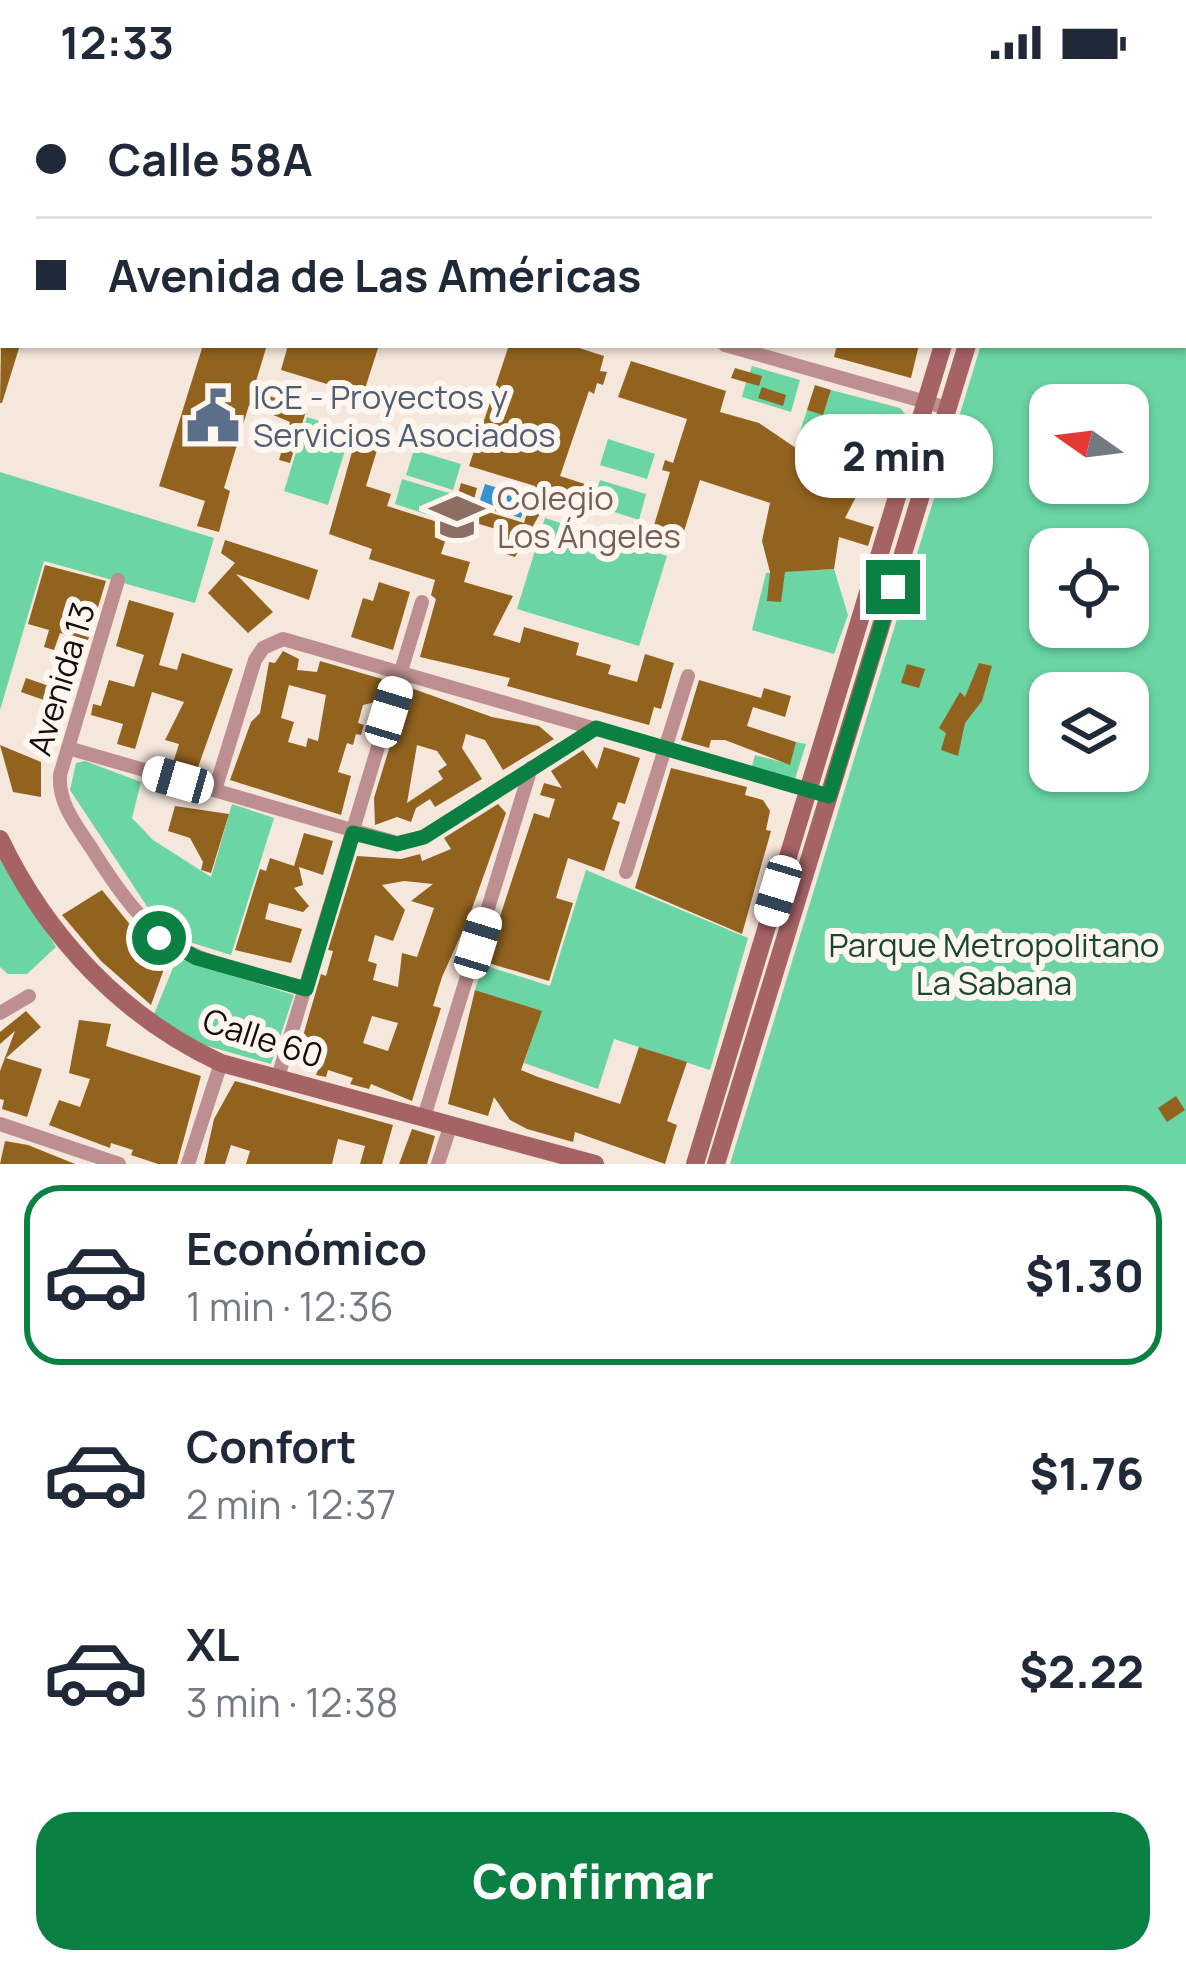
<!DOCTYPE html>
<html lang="es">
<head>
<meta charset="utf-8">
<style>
  :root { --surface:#fff; --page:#f6f6f7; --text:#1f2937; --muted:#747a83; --line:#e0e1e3; --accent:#0b8043 }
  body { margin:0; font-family:Manrope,sans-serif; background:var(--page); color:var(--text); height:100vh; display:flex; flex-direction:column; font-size:45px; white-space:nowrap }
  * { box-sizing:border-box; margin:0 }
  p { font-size:39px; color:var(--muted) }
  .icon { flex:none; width:66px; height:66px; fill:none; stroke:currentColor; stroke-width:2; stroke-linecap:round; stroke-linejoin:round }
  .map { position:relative; height:1080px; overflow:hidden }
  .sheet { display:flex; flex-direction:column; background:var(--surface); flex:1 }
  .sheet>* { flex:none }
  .top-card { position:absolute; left:0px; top:0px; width:1188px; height:264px; box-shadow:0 3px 9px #0004; display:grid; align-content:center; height:264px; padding:0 36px; background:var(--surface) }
  .needle { width:78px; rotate:284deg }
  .tools { position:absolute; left:1029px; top:300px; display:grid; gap:24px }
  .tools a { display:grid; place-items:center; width:120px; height:120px; border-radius:24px; background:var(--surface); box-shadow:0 3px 9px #0004; font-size:60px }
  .end { position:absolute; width:54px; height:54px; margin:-27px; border:15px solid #0b8043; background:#fff; box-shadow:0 0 0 6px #fff }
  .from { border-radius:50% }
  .bubble { position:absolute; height:84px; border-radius:36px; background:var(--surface); box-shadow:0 3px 9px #0004; font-size:39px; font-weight:800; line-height:84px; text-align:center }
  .car { position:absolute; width:36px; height:72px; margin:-36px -18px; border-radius:15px; box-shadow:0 0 9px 3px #0007; background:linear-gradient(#fff 24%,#345 0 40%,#fff 0 76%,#345 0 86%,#fff 0) }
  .top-card b { display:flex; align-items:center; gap:42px; height:114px; font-size:45px }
  .top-card b+b { border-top:3px solid var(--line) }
  .top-card i { width:30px; height:30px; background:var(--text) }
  ul { padding:21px 0 0; list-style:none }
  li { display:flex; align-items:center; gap:36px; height:180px; margin:0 24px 18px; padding:0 12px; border:6px solid transparent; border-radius:36px }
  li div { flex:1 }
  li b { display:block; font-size:45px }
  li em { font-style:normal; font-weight:800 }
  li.selected { border-color:var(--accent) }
  li>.icon { width:108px; height:108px; stroke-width:1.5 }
  .primary-button { display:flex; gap:24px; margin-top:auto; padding:24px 36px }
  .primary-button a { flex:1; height:138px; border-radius:36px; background:var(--accent); color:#fff; font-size:48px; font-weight:800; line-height:138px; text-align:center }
  .status { display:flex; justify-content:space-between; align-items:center; height:84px; padding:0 60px; background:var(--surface); direction:ltr }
  .status svg { height:33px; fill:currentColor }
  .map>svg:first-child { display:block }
</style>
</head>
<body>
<div class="status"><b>12:33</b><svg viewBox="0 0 49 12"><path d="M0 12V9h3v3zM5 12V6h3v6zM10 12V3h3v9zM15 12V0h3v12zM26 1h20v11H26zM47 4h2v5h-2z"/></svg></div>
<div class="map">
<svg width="1186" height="1080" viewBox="0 0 1186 1080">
  <rect width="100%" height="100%" fill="#f6e7dc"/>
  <g fill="#6bd5a3" fill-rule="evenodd">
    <path d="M1062 0H1186V1080H730L981 261H1185V3ZM1050 321H1128V399H1050ZM1050 465H1128V543H1050ZM1050 609H1128V687H1050Z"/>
    <polygon points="752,282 800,296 791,328 742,313 746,298 759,301 750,288"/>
    <polygon points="831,306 900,324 908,333 896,370 879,380 859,407 795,363 807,326 823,330"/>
    <polygon points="307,333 351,347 328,421 284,407"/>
    <polygon points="608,355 655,370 647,395 600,381"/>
    <polygon points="414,366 461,380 453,406 406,391"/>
    <polygon points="0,388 214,454 195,519 44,477 0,626"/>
    <polygon points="402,395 449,409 441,435 395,420"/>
    <polygon points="600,396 646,410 639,436 592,421"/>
    <polygon points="545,434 667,472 639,562 517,525"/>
    <polygon points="834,485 848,531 834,570 752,546 766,489"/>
    <polygon points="796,658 806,660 795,695 752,682 755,671 789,680"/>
    <polygon points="85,677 141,698 132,734 153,756 211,793 232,720 274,734 231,871 183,856 158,839 70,706 76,679"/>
    <polygon points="0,770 56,863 27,890 8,890 0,883"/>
    <polygon points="586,786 748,854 710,986 614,955 598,1005 524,979 541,927 475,906 483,881 550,902"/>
    <polygon points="177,874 294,911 271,980 204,961 152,935"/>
  </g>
  <polygon fill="#3394d0" points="485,400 527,413 521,434 478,422"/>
  <g fill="#92631f" fill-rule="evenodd">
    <polygon points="1,261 20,261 2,319 0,319"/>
    <polygon points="203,261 267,261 253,307 307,324 290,379 279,376 290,338 249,321 224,404 230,407 219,448 197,442 205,417 159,402"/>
    <polygon points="288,261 379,261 363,311 281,286"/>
    <polygon points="509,261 570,261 604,272 600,287 607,288 603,301 597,299 594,310 589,307 560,392 588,401 583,416 553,407 515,473 500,468 506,448 452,432 461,399 477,404 472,423 524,439 535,402 469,382"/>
    <polygon points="837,261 919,261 911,294 834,273"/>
    <polygon points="631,277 726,307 720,328 759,339 859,407 845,434 874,443 868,462 839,453 834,485 785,488 781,518 767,517 770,488 762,457 770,419 700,396 681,457 652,448 670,388 662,386 665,376 673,379 687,335 618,313"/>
    <polygon points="735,284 762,292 759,302 731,294"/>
    <polygon points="815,301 831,306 823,331 807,326"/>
    <polygon points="762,303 786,311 783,322 758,314"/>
    <polygon points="359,343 382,350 366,402 391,410 387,422 450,442 441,470 470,478 464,498 513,512 493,551 520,559 524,543 579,559 576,571 611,581 608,590 637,598 645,570 674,579 661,625 654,623 649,641 507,602 510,594 420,573 436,515 431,511 435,496 369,475 372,465 329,450"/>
    <polygon points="225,456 318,486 309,516 236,490 273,528 248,549 208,509 235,479 221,469"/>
    <polygon points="45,481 106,497 88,556 60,549 54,566 44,563 49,546 28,540"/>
    <polygon points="379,498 410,508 393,566 351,553 363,514 373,517"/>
    <polygon points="129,516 174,529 159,581 177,586 182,569 233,585 197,686 173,679 179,660 165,656 184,618 152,608 135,665 117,660 123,640 91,631 93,620 101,622 109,596 134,603 144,571 116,562"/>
    <path d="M283 567 299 575 297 586 317 588 320 577 382 595 375 618 363 621 358 639 364 641 361 651 356 650 353 661 347 659 338 688 351 692 341 731 230 696 251 638 260 629 269 578 275 579ZM289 601 326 611 318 657 308 654 306 663 288 658 294 638 281 634Z"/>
    <polygon points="979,579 992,582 982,617 965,639 958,672 941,666 946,649 939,644 960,608 965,613"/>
    <polygon points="907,580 925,585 919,604 901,599"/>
    <polygon points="55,582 66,585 60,605 69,608 64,623 21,608 26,594 49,602"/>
    <polygon points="699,596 761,614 764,604 791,612 785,633 753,623 747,642 796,658 790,681 725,656 711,656 709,664 681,656"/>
    <path d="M408 603 492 633 539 642 554 655 503 686 485 656 466 650 462 664 482 695 435 723 430 715 416 724 411 738 397 733 375 741 374 714ZM417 661 437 667 447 681 438 687 443 695 407 719Z"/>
    <polygon points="0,661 41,678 41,713 13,708"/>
    <polygon points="604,663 640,674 625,720 618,718 612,735 620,738 604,787 568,774 556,814 573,819 549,897 485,878 534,729 549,734 555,715 540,711 544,699 562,704 551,687 583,666 597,685"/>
    <polygon points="671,684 747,703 745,711 763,716 770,727 766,746 771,747 742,850 635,804"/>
    <path d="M498 720 506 729 469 833 442 893 433 922 441 924 412 1017 371 1000 369 1005 350 1000 353 994 328 986 326 993 316 991 319 983 296 976 321 890 326 892 333 867 328 866 357 772 401 775 420 770 422 777 451 765 444 754ZM404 797 433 800 411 817 434 824 417 873 402 869 398 903 373 896 377 880 368 877 375 851 393 857 405 826 382 801ZM372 932 398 939 388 967 363 959Z"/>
    <polygon points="175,722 229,730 211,789 201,786 203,778 190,754 168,747"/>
    <polygon points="304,749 333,757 323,791 299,783 303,801 294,804 309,822 303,828 269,819 265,835 302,845 291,879 235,866 260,785 266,787 270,774 294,782"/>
    <polygon points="102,806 141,854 169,871 151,921 101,877 62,831"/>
    <polygon points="475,906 542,927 521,986 538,993 620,1020 639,963 687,978 667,1037 677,1041 665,1080 575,1048 573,1058 527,1045 510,1036 494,1013 488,1032 448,1020"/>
    <polygon points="26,927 41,943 6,974 42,985 27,1033 2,1025 4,1016 0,1015 0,987 15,947 0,960 0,948"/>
    <polygon points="79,936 111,940 106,962 201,992 177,1080 158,1080 131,1071 133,1066 111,1059 110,1064 49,1041 59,1016 80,1023 90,995 69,989"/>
    <polygon points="235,997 393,1041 382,1080 360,1080 365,1062 338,1055 332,1080 246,1080 250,1067 231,1061 225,1080 204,1080 214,1035"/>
    <polygon points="1176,1012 1185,1026 1167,1038 1158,1024"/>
    <polygon points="412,1045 435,1052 427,1080 399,1080"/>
    <polygon points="5,1057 28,1061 75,1080 0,1080"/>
  </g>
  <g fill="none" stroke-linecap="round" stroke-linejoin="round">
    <g stroke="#be8f91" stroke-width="14">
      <polyline points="461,0 461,3"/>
      <polyline points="607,0 608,3"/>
      <polyline points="869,3 870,0"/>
      <polyline points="0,7 5,0"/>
      <polyline points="725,261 947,324"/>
      <path d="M118 496 60 691C58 720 77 742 92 765 162 877 186 870 306 905"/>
      <polyline points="68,664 397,759 423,753 596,644"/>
      <polyline points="215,706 255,576 263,564 283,555 829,712"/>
      <polyline points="626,788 688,592"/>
      <polyline points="0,929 29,912"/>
      <polyline points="278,993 422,518"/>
      <polyline points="424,1033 531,684"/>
      <polyline points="0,1040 119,1080"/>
      <polyline points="188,1080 221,979"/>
      <polyline points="438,1080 451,1040"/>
    </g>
    <g stroke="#a56366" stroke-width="18">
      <polyline points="1023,3 1024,0"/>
      <polyline points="1045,3 1046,0"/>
      <path d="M0 755C47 853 122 933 221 979L595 1080"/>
      <polyline points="695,1080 943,261"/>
      <polyline points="716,1080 967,261"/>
    </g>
    <g stroke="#7e212f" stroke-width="24">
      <polyline points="19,3 20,0"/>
      <polyline points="42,3 43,0"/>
      <polyline points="0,70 3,59"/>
      <polyline points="0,141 3,131"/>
    </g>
  </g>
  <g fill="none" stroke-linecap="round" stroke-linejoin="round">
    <polyline stroke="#0b8043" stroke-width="15" points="159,854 197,874 306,905 353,749 397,760 424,753 596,644 829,712 893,503"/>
  </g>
  <defs>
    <symbol id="civic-bare" viewBox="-9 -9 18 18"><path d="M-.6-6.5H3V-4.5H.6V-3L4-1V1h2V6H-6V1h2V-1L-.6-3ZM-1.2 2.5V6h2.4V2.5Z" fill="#5c6f8a" stroke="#fff6ef" stroke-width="2.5" paint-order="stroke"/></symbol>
    <symbol id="school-bare" viewBox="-9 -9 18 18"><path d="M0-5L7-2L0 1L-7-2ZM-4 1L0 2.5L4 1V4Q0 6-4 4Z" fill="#8d6e63" stroke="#fff6ef" stroke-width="2.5" paint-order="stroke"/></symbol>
  </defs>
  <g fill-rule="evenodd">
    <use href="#civic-bare" x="175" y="294" width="76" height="76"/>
    <use href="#school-bare" x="419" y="395" width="76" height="76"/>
  </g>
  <g text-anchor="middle" stroke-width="12" stroke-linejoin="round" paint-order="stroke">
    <g font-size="33" fill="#4e5e75" stroke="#fff6ef" text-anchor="start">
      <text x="253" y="325">ICE - Proyectos y<tspan x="253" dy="38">Servicios Asociados</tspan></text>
    </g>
    <g font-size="33" fill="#785e54" stroke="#fff6ef" text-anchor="start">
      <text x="497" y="426">Colegio<tspan x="497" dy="38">Los Ángeles</tspan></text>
    </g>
    <g font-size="33" fill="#110c09" stroke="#fff6ef">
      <text transform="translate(61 595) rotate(-73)" y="12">Avenida 13</text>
      <text transform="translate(263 954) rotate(18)" y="12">Calle 60</text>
    </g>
    <g font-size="33" fill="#184732" stroke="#fff6ef">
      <text x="994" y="873">Parque Metropolitano<tspan x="994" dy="38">La Sabana</tspan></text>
    </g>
  </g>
</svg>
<div class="tools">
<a><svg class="needle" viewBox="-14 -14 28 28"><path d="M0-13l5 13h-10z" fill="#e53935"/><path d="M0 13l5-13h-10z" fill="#747a83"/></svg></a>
<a><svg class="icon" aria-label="locate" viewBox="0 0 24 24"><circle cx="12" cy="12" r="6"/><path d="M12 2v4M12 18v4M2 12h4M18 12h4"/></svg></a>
<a><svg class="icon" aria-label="layers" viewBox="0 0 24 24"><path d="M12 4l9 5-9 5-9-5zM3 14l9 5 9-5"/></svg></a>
</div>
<i class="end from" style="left:159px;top:854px"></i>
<i class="end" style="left:893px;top:503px"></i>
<div class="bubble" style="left:795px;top:330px;width:198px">2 min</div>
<i class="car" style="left:389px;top:628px;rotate:17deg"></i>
<i class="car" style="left:178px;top:696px;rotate:286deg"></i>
<i class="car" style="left:778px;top:807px;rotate:197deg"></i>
<i class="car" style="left:478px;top:859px;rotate:17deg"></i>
<div class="top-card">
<b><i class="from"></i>Calle 58A</b>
<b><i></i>Avenida de Las Américas</b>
</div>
</div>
<section class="sheet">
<ul>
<li class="selected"><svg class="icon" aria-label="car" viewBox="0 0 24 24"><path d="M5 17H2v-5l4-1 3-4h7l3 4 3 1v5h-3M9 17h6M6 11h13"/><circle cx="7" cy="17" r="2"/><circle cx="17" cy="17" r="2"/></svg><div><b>Económico</b><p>1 min · 12:36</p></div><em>$1.30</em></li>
<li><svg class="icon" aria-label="car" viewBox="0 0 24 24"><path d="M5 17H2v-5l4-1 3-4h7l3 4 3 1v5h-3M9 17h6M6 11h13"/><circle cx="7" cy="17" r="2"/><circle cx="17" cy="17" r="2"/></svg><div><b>Confort</b><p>2 min · 12:37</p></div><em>$1.76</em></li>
<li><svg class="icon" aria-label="car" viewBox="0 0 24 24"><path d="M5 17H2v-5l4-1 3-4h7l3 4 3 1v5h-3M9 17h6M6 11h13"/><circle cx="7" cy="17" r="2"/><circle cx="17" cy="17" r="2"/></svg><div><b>XL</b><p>3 min · 12:38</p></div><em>$2.22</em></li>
</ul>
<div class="primary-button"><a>Confirmar</a></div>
</section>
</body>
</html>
